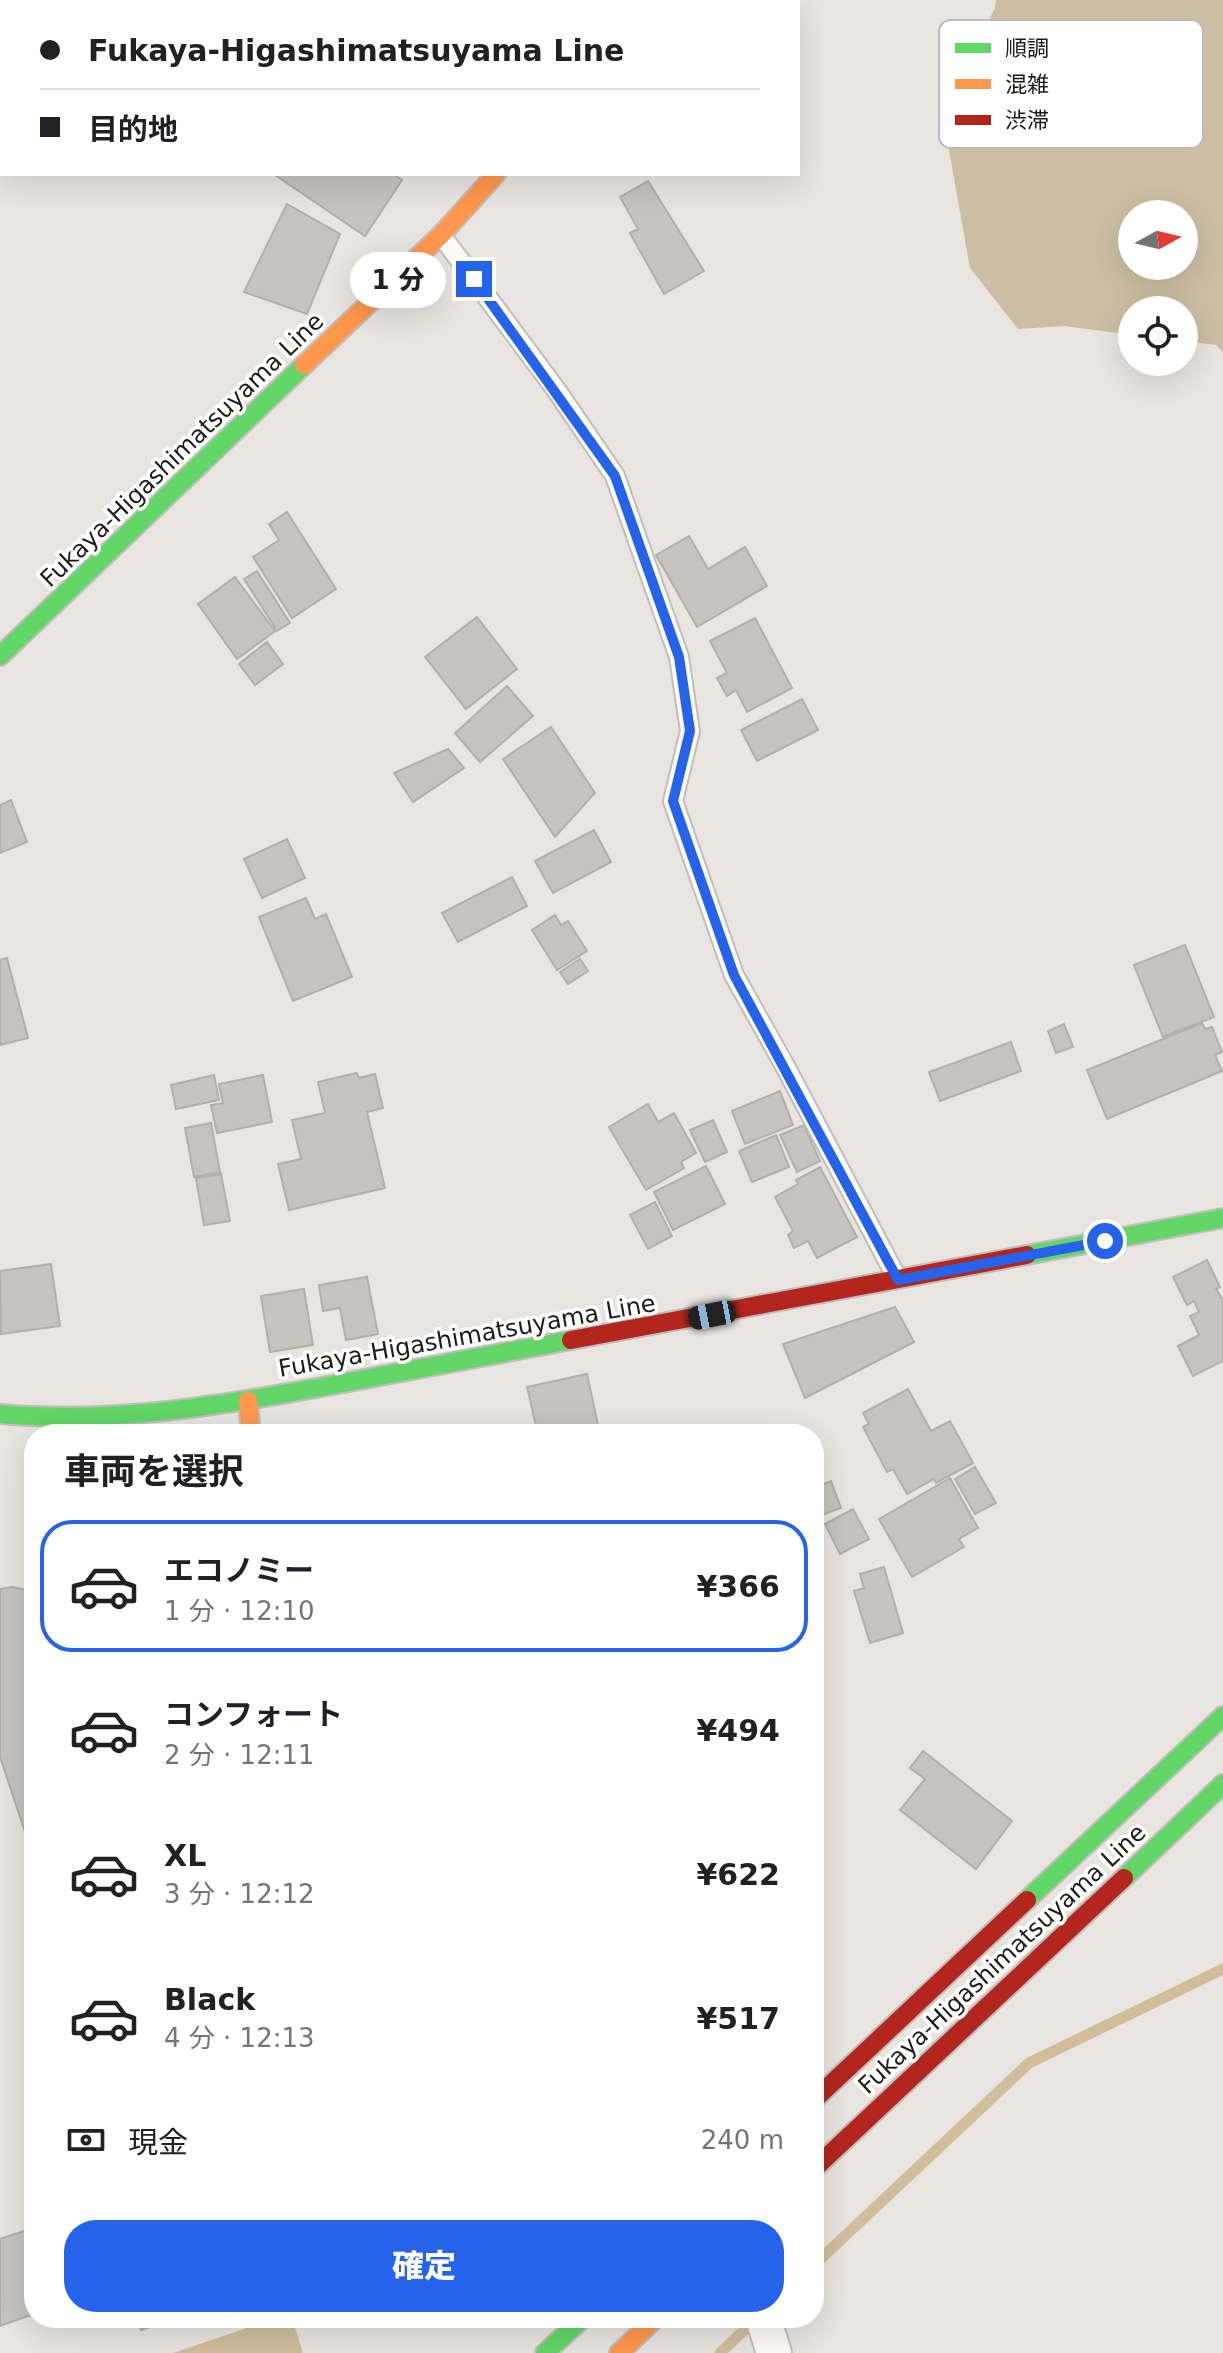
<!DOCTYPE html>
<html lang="ja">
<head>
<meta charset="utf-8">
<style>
  :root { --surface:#fff; --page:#f6f6f6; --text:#202124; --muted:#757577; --line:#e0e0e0; --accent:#2563eb }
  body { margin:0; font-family:"DejaVu Sans","Noto Sans JP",sans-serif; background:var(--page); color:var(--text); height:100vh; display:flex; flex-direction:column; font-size:30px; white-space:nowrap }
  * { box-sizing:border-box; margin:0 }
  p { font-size:26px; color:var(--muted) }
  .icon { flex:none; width:44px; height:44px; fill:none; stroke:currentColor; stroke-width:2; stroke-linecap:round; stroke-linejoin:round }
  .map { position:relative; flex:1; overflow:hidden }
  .sheet { position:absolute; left:24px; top:1424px; width:800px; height:904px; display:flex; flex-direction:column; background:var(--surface); border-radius:32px; box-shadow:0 8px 32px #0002 }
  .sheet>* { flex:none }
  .guide { position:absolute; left:0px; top:0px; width:800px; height:176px; box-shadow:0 8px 32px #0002; display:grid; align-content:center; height:176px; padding:0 40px; background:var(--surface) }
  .needle { width:52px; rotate:82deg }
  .tools { position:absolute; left:1118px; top:200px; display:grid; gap:16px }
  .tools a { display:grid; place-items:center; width:80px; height:80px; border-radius:50%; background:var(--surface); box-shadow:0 8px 32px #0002; font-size:40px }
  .end { position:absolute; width:36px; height:36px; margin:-18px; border:10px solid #2563eb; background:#fff; box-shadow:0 0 0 4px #fff }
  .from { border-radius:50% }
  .bubble { position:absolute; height:56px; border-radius:28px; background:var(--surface); box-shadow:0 8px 32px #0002; font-size:26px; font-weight:800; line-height:56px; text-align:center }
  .car { position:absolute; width:24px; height:48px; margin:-24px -12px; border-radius:10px; box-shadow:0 0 6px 2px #0007; background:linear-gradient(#222 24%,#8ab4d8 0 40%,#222 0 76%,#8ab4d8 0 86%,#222 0) }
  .guide b { display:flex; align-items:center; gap:28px; height:76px; font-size:30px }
  .guide b+b { border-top:2px solid var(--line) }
  .guide i { width:20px; height:20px; background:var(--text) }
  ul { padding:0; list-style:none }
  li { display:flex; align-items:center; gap:24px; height:132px; margin:0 16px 12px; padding:0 24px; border:4px solid transparent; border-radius:32px }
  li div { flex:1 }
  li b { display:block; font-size:30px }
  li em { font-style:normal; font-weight:800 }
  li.current { border-color:var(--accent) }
  li>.icon { width:72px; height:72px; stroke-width:1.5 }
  h2 { padding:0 40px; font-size:36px; line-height:96px }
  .pay { display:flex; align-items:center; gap:20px; height:88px; padding:0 40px; font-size:30px }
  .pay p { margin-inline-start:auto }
  .button { display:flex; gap:16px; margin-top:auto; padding:16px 40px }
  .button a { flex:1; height:92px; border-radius:32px; background:var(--accent); color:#fff; font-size:32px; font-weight:800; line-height:92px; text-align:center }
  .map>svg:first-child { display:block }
</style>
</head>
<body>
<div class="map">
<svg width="1223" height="2353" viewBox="0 0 1223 2353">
  <rect width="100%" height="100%" fill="#e8e5e0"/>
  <path fill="#ccbea2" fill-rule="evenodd" d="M996 0H1223V352L1216 345 1184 341V310H1132V335L1064 326 1018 329 970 268 942 111 995 8ZM1132 214H1184V266H1132Z"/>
  <polygon fill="#d0be9b" points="277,2318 292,2318 303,2353 173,2353"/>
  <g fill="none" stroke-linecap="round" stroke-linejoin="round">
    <g stroke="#d0be9b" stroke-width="11">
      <polyline points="814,2265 1029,2063 1223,1969"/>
      <polyline points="720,2353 757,2318"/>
    </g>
  </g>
  <g fill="#c5c3c0" stroke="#b2afab" stroke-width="2">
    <polygon points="393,174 402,180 365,236 275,175"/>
    <polygon points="648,181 704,271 664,294 630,233 638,229 620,197"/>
    <polygon points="287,204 340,234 307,314 244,292"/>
    <polygon points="287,512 336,589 292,618 253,557 279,540 269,524"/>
    <polygon points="689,536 708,569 745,547 767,586 697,627 656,555"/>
    <polygon points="257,571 290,623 277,631 244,579"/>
    <polygon points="235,577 275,631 237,659 198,604"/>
    <polygon points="477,617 517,669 466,709 425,657"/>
    <polygon points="755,618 792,688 747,712 736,690 727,696 717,678 727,673 710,641"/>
    <polygon points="267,642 283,664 255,685 239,664"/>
    <polygon points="507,686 533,716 480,762 455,733"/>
    <polygon points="802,699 818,730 757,761 741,730"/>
    <polygon points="551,727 595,793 555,837 503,759"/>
    <polygon points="448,749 464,768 413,802 394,773"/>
    <polygon points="11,800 27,842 0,853 0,805"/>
    <polygon points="594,830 611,862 553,893 535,861"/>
    <polygon points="287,839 305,878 262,898 244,859"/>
    <polygon points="512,877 527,906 458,942 442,913"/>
    <polygon points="306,898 315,919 326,914 352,977 293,1001 259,917"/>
    <polygon points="555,915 561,925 568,921 587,951 557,970 532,930"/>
    <polygon points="1185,945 1214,1017 1163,1037 1134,965"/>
    <polygon points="7,958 28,1038 0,1045 0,960"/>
    <polygon points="580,959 588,971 568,984 560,972"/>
    <polygon points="1202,1023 1205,1029 1212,1027 1222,1052 1215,1055 1222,1071 1107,1119 1087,1070"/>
    <polygon points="1064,1024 1073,1047 1056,1053 1048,1031"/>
    <polygon points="1011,1042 1021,1071 940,1101 929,1072"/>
    <polygon points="357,1073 359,1078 375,1074 383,1108 367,1112 385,1188 289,1210 278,1164 301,1159 292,1120 325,1113 318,1082"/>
    <polygon points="214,1075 219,1100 176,1109 171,1085"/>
    <polygon points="263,1075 272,1122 217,1133 211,1105 223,1103 219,1084"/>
    <polygon points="780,1091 793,1125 745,1144 732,1111"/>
    <polygon points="648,1104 658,1122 674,1113 696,1153 681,1162 684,1168 646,1190 609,1127"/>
    <polygon points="713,1120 727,1152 705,1162 690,1130"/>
    <polygon points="211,1123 220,1172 194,1177 185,1128"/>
    <polygon points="804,1125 820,1161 797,1172 780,1135"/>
    <polygon points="776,1135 789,1167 752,1182 739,1151"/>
    <polygon points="706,1166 725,1204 673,1230 654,1192"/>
    <polygon points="820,1167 857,1237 817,1258 808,1241 794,1248 788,1235 793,1231 775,1197 798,1184 796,1180"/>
    <polygon points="221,1174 230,1221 204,1225 196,1178"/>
    <polygon points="655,1202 672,1236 648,1249 630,1215"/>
    <polygon points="1207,1260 1220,1287 1216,1289 1223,1300 1223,1361 1193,1376 1178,1346 1199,1335 1190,1316 1199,1312 1194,1301 1187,1305 1173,1277"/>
    <polygon points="51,1264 60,1326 1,1334 0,1271"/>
    <polygon points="367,1277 378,1334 346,1340 340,1308 323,1311 319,1285"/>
    <polygon points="304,1289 313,1345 270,1352 261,1296"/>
    <polygon points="895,1307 914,1342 805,1398 783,1344"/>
    <polygon points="587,1374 600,1434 538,1434 527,1387"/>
    <polygon points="908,1389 931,1431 950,1421 973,1463 936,1483 934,1479 907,1494 893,1469 887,1472 863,1427 869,1424 863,1413"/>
    <polygon points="975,1467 996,1503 975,1514 955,1479"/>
    <polygon points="950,1478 978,1528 959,1539 964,1547 912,1577 879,1519"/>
    <polygon points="831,1481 841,1508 814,1518 814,1488"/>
    <polygon points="853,1509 869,1539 840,1554 825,1524"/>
    <polygon points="884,1567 903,1633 870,1643 854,1591 864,1588 860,1574"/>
    <polygon points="12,1587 34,1591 34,1859 0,1757 0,1589"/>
    <polygon points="923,1751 1012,1821 976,1869 900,1810 925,1779 910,1768"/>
    <polygon points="33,2228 34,2314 0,2326 0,2239"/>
    <polygon points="137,2318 178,2318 141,2330"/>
  </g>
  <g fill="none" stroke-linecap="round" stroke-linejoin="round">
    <defs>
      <polyline id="lane" points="441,235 557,391 615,476 679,657 690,731 673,801 734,975 785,1066 897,1278"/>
      <polyline id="street" points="763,2318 774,2353"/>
      <g id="fast">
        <polyline points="578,0 578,2"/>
        <polyline points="0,656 304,365"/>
        <polyline points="1027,1255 1223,1218"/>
        <path d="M0 1414C115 1424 225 1405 338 1384 415 1370 493 1355 571 1340"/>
        <polyline points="1124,1878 1223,1784"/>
        <polyline points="1027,1900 1223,1716"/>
        <polyline points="545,2353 583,2318"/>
      </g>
      <g id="slow">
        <polyline points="304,365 441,235 496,174"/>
        <polyline points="248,1401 251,1434"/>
        <polyline points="619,2353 656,2318"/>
      </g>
      <g id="jam">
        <polyline points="571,1340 1027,1255"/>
        <polyline points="814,2100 1027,1900"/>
        <polyline points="814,2169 1124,1878"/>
      </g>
    </defs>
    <use href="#lane" stroke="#c1bebb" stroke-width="22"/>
    <use href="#street" stroke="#c1bebb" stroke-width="38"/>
    <use href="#fast" stroke="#c1bebb" stroke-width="22"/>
    <use href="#slow" stroke="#c1bebb" stroke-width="22"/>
    <use href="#jam" stroke="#c1bebb" stroke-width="22"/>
    <use href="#lane" stroke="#fcfbfa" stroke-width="18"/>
    <use href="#street" stroke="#fcfbfa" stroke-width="34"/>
    <use href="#fast" stroke="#63d668" stroke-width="18"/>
    <use href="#slow" stroke="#ff974d" stroke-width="18"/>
    <use href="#jam" stroke="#b3261e" stroke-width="18"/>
  </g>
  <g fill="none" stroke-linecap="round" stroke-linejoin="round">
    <polyline stroke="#2563eb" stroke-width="10" points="474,279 615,476 679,657 690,731 673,801 734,975 898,1280 1105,1241"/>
  </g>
  <g text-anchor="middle" stroke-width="7" stroke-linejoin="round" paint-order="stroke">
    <g font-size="24" fill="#1c1b17" stroke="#fff">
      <text transform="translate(182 450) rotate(-44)" y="8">Fukaya-Higashimatsuyama Line</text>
      <text transform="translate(467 1336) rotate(-10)" y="8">Fukaya-Higashimatsuyama Line</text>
      <text transform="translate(1002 1959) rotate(-43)" y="8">Fukaya-Higashimatsuyama Line</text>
    </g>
  </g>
  <rect x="939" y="20" width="264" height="128" rx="12" fill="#fff" stroke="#bbbbb9" stroke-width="2"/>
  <rect x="955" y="43" width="36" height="10" fill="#63d668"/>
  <rect x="955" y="79" width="36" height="10" fill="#ff974d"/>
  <rect x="955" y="115" width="36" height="10" fill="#b3261e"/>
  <g font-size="22" fill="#1c1b17">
    <text x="1005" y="56">順調</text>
    <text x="1005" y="92">混雑</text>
    <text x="1005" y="128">渋滞</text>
  </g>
</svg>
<div class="tools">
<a><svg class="needle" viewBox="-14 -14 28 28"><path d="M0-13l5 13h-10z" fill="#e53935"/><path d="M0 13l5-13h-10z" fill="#757577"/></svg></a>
<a><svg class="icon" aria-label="locate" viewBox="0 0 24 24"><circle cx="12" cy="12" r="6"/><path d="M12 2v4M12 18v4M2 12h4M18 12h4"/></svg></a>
</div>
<i class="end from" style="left:1105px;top:1241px"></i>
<i class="end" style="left:474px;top:279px"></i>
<div class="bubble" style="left:350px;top:252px;width:96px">1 分</div>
<i class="car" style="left:712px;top:1315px;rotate:259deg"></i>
<div class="guide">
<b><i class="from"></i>Fukaya-Higashimatsuyama Line</b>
<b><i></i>目的地</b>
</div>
<section class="sheet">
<h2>車両を選択</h2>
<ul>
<li class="current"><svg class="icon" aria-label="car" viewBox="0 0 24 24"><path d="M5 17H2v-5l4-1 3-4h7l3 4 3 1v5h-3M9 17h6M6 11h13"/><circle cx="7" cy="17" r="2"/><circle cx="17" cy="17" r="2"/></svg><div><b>エコノミー</b><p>1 分 · 12:10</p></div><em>¥366</em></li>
<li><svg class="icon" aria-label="car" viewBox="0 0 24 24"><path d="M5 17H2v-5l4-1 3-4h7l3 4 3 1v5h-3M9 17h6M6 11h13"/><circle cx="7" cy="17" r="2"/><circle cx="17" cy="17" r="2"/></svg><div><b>コンフォート</b><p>2 分 · 12:11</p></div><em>¥494</em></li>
<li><svg class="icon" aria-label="car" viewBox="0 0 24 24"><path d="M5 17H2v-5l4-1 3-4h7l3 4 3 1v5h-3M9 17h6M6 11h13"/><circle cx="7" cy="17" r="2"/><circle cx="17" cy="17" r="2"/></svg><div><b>XL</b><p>3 分 · 12:12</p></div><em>¥622</em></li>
<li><svg class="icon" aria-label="car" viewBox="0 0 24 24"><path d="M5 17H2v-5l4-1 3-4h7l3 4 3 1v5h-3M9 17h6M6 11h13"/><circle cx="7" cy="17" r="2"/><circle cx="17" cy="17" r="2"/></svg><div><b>Black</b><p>4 分 · 12:13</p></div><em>¥517</em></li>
</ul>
<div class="pay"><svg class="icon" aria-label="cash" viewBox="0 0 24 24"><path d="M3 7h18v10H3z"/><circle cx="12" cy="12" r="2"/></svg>現金<p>240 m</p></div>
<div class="button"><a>確定</a></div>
</section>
</div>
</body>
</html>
